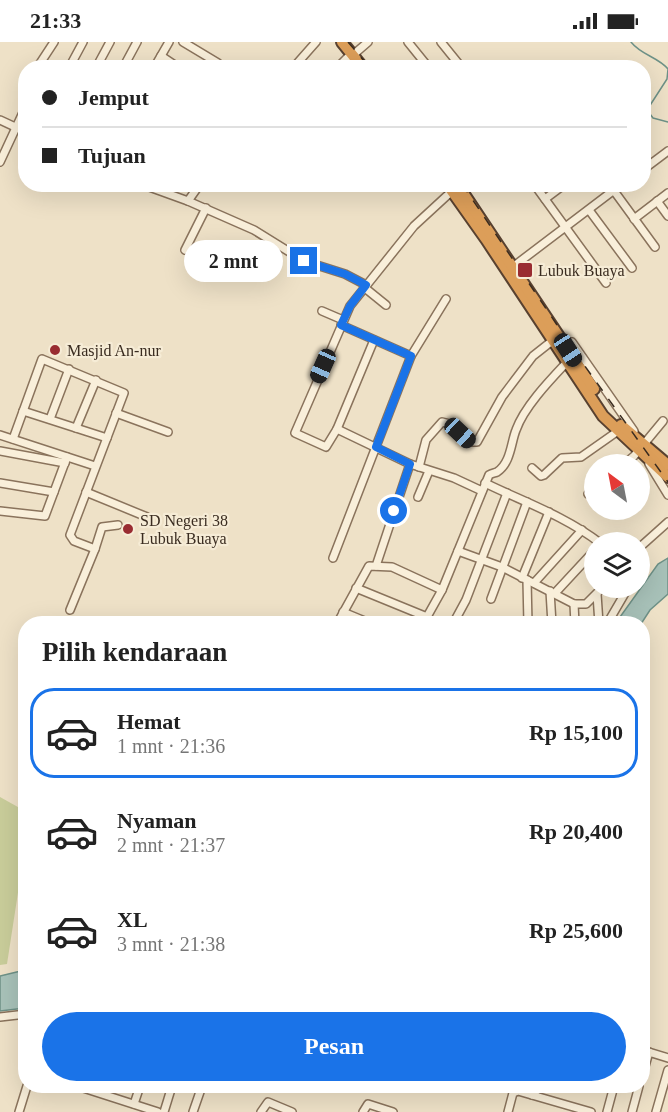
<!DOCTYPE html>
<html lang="id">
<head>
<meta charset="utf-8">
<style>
  :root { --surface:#fff; --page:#f2f2f2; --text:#222; --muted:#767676; --line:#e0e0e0; --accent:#1a73e8 }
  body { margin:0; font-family:"Times New Roman",serif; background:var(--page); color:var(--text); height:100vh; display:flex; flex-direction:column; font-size:22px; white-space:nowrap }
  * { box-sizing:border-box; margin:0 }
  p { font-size:20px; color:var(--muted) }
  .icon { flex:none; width:33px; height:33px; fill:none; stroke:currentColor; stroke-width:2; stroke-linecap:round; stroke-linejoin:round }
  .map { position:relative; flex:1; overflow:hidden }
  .panel { position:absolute; left:18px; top:574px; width:632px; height:477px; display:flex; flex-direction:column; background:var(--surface); border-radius:24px; box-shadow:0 6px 24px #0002 }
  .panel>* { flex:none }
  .hud { position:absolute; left:18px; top:18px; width:633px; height:132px; border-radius:24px; box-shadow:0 6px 24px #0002; display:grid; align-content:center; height:132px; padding:0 24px; background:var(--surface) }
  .needle { width:39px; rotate:328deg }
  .buttons { position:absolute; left:584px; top:412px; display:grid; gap:12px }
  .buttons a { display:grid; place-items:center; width:66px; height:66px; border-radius:50%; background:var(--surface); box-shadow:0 6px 24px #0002; font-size:30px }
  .end { position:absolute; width:27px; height:27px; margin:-14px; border:8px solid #1a73e8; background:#fff; box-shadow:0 0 0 3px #fff }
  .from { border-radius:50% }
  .bubble { position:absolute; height:42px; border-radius:21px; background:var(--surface); box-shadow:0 6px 24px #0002; font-size:20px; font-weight:700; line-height:42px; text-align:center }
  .car { position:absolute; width:18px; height:36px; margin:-18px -9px; border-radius:8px; box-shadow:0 0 4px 2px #0007; background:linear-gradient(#222 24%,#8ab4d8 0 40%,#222 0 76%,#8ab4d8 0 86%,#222 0) }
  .hud b { display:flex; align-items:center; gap:21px; height:57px; font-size:22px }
  .hud b+b { border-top:2px solid var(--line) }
  .hud i { width:15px; height:15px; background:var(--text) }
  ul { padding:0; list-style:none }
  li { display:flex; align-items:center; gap:18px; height:90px; margin:0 12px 9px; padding:0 12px; border:3px solid transparent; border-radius:24px }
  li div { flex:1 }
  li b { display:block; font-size:22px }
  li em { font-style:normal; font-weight:700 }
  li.selected { border-color:var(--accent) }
  li>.icon { width:54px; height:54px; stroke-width:1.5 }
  h2 { padding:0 24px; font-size:27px; line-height:72px }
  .button { display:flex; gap:12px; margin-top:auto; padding:12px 24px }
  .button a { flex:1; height:69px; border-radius:36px; background:var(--accent); color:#fff; font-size:24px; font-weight:700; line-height:69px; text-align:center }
  .status { display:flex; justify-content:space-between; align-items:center; height:42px; padding:0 30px; background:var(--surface); direction:ltr }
  .status svg { height:16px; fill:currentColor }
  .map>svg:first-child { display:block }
</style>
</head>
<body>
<div class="status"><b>21:33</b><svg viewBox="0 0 49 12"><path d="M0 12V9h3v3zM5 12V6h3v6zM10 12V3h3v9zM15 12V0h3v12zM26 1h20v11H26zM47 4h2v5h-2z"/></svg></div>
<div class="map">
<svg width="668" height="1070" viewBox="0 0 668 1070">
  <rect width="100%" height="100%" fill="#eee1c7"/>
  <polygon fill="#c9cd9a" points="0,755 25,769 25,805 7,922 0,923"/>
  <g fill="#a8c2b9" stroke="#6e9187" stroke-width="1.5">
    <polygon points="668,516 668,552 650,568 641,582 615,582 658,522"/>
    <polygon points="25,928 25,966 0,969 0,934"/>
  </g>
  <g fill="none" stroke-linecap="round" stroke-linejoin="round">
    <path stroke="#6e9187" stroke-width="1.5" d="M631 0C641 13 658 15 668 27L667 37 647 68 653 76 668 80"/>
    <defs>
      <g id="minor">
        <polyline points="183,0 218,21"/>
        <polyline points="408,0 429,26"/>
        <polyline points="441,0 462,26"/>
        <polyline points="353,13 368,0"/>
        <polyline points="161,14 179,26"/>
        <polyline points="37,26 54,0"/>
        <polyline points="69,26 83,0"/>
        <polyline points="96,26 110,0"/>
        <polyline points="123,26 137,0"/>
        <polyline points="154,26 169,0"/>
        <polyline points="293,26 316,0"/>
        <polyline points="337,26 347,16"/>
        <polyline points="0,78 26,90"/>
        <polyline points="0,120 26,64"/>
        <polyline points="644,127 668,109"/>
        <polyline points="141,142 188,159 200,142"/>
        <polyline points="534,142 606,241"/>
        <polyline points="609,142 655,205"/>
        <polyline points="452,149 414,184 350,264 295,391 326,405 337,387 410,422 454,436 482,449"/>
        <polyline points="545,157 565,142"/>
        <polyline points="188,159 254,188 304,219 345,232 366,243"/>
        <polyline points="657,159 668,174"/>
        <polyline points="589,168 632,226"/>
        <polyline points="634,177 668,151"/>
        <polyline points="185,208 206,166"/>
        <polyline points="514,224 622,142"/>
        <polyline points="365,246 386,263"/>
        <polyline points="322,269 343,278"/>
        <polyline points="341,283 411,314"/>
        <polyline points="572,300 634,389"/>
        <polyline points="23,369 107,396"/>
        <polyline points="116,371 168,390"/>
        <polyline points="50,377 69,327"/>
        <polyline points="76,386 96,338"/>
        <polyline points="337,387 374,298"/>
        <polyline points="0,393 95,424"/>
        <polyline points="13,397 42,317 124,351 70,493 74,499 95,507 70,568"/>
        <polyline points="0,409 65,421"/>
        <polyline points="649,422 668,453"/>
        <polyline points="623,423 634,414 663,379"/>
        <polyline points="419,425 426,398 442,380 450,382 469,400 477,400 502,355 533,314 552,299"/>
        <polyline points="532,426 541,434 544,433 562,416 581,415 618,389"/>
        <polyline points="0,441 54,450"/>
        <path d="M485 441C524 460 565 474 600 501"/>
        <polyline points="86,450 147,475"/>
        <polyline points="588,452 594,447"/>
        <polyline points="418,455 429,429"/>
        <polyline points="0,469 45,474 67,415"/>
        <polyline points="639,506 668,480"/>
        <polyline points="95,507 102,485 118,483"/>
        <polyline points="458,509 502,525 574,562 586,562 602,546"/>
        <polyline points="333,516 411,314 446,257"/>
        <polyline points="376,524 410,422"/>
        <polyline points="522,536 549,470"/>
        <polyline points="527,538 528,582"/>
        <polyline points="534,541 582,488"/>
        <polyline points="356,546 427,575"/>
        <polyline points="550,549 552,582"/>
        <polyline points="555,551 594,509"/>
        <polyline points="597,552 599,582"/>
        <polyline points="491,557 527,460"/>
        <polyline points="574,562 575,582"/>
        <polyline points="343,570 372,582"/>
        <polyline points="337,582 369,524 392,525 442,548"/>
        <path d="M423 582 442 548 489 433C492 431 495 431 497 430 511 421 511 400 516 388 524 365 550 338 567 320"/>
        <polyline points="453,582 466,558 507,451"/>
        <polyline points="607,582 628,546"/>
        <polyline points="0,975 26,972"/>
        <polyline points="642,1008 668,1016"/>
        <polyline points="642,1035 649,1010"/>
        <polyline points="77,1044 158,1070"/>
        <polyline points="532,1053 542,1044"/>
        <polyline points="134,1062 140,1044"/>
        <polyline points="19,1070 27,1044"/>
        <polyline points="164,1070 172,1044"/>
        <polyline points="193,1070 202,1044"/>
        <polyline points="261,1070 268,1060 292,1070"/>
        <polyline points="363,1070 368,1062 393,1070"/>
        <polyline points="508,1070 513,1051 518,1049 591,1070"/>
        <polyline points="607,1070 614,1044"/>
        <polyline points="632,1070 639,1044"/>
        <polyline points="656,1070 668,1028"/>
      </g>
      <g id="highway">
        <polyline points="342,0 363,26"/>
        <polyline points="447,142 486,197 603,374 668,435"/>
        <polyline points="457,142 594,347"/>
        <polyline points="621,383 668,423"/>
      </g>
    </defs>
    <use href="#minor" stroke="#8a735c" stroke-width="10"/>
    <use href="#highway" stroke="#584130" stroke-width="14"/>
    <use href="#minor" stroke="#f9efda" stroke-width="7"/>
    <use href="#highway" stroke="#dc9e59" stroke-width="10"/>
    <g stroke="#3a2c20" stroke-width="1.5" stroke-dasharray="10 10" stroke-linecap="butt">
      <polyline points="348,0 370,26"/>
      <polyline points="462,142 582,320 668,440"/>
    </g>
  </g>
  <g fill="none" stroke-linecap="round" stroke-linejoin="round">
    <polyline stroke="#1a73e8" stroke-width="8" points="304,219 345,232 366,243 350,264 341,283 411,314 376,405 410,422 394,469"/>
  </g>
  <g fill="#992c31" stroke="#f6ecd6" stroke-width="2">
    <rect x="517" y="220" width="16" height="16" rx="3"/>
    <circle cx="55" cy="308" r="6"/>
    <circle cx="128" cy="487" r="6"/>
  </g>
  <g text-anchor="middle" stroke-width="4.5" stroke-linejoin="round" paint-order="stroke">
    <g font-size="16" fill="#3a2c20" stroke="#f6ecd6" text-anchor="start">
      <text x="538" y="234">Lubuk Buaya</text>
      <text x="67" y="314">Masjid An-nur</text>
      <text x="140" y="484">SD Negeri 38<tspan x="140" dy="18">Lubuk Buaya</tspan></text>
    </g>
  </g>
</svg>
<div class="buttons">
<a><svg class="needle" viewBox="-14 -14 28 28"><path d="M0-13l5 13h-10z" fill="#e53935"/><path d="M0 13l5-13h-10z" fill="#767676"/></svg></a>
<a><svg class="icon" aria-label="layers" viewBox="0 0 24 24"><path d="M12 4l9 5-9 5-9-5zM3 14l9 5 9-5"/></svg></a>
</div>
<i class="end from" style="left:394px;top:469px"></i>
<i class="end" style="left:304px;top:219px"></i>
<div class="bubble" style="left:184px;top:198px;width:99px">2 mnt</div>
<i class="car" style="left:568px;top:308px;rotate:147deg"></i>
<i class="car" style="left:323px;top:324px;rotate:204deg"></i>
<i class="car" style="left:460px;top:391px;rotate:133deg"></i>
<div class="hud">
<b><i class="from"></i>Jemput</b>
<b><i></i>Tujuan</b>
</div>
<section class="panel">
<h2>Pilih kendaraan</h2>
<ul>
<li class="selected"><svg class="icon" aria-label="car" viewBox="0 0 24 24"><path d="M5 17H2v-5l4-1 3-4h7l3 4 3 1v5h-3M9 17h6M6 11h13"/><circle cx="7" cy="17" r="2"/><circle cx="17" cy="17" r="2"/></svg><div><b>Hemat</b><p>1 mnt · 21:36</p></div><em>Rp 15,100</em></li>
<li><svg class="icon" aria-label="car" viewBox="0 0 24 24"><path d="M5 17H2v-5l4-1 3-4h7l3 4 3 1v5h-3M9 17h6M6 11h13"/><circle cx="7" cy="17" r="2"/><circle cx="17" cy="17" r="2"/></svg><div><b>Nyaman</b><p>2 mnt · 21:37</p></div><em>Rp 20,400</em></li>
<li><svg class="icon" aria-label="car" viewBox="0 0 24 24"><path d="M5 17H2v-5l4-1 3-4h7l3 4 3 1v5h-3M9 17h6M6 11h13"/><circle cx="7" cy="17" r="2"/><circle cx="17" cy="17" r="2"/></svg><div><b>XL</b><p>3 mnt · 21:38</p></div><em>Rp 25,600</em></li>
</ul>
<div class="button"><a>Pesan</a></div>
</section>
</div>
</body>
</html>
